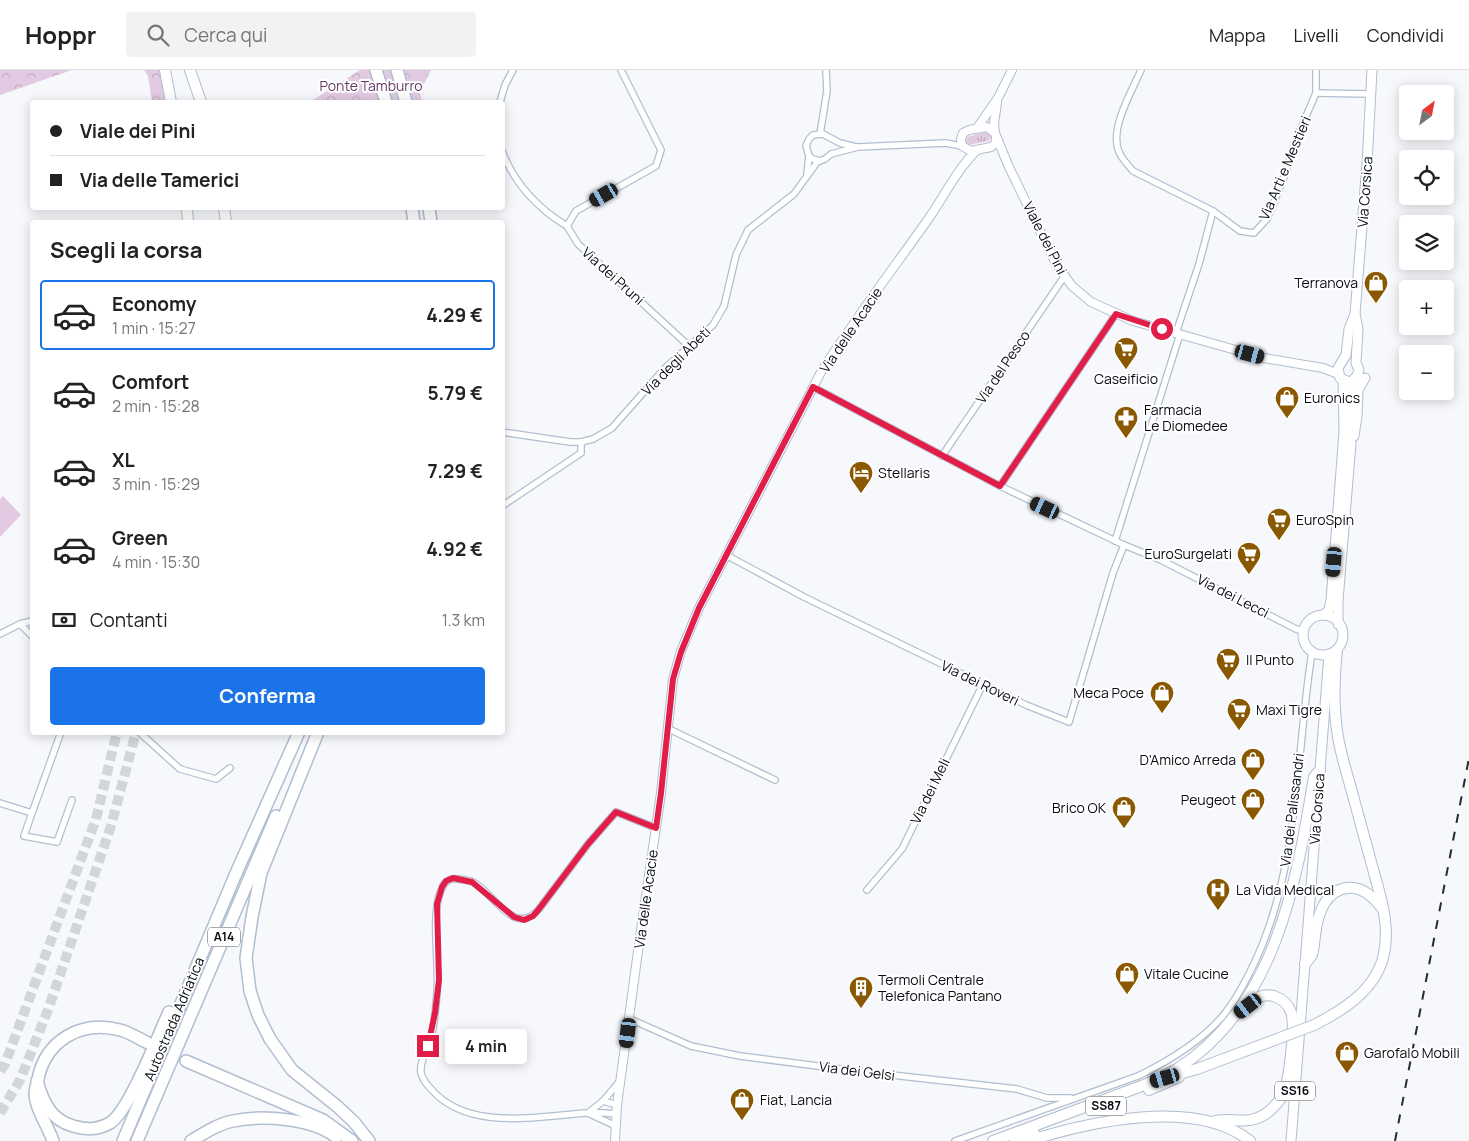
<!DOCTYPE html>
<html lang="it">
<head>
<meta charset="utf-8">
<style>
  :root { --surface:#fff; --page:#f2f2f2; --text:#222; --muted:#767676; --line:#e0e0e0; --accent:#1a73e8 }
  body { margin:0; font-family:Manrope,sans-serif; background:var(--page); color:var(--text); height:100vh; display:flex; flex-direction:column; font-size:19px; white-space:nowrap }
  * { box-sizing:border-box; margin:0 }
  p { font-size:16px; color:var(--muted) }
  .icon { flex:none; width:28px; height:28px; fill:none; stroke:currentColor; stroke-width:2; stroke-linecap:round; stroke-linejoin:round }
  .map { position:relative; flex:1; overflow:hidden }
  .panel { position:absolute; left:30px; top:150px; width:475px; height:515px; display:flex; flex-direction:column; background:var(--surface); border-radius:5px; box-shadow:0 2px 12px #0003 }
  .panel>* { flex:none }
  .guide { position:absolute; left:30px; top:30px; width:475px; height:110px; border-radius:5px; box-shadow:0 2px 12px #0003; display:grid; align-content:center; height:110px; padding:0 20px; background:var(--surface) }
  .needle { width:32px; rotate:32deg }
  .controls { position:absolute; left:1399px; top:15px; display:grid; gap:10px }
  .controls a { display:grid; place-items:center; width:55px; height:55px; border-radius:5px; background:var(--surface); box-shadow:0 2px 12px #0003; font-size:25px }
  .end { position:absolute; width:22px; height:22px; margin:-11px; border:6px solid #e11d48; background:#fff; box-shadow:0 0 0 2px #fff }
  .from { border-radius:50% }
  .bubble { position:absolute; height:35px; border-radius:5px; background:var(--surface); box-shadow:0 2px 12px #0003; font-size:16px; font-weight:700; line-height:35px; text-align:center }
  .car { position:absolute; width:15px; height:30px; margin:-15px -8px; border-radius:6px; box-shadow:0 0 4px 1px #0007; background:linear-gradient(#222 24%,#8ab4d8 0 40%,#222 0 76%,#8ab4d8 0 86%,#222 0) }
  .guide b { display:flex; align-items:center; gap:18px; height:48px; font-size:19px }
  .guide b+b { border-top:1px solid var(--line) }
  .guide i { width:12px; height:12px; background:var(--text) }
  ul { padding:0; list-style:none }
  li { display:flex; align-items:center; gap:15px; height:70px; margin:0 10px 8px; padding:0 10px; border:2px solid transparent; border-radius:5px }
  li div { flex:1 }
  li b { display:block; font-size:19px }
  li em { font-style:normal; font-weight:700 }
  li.selected { border-color:var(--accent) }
  li>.icon { width:45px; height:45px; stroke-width:1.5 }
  h2 { padding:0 20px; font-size:22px; line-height:60px }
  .pay { display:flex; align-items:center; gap:12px; height:55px; padding:0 20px; font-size:19px }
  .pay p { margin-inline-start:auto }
  .action { display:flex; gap:10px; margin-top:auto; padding:10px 20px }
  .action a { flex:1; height:58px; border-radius:5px; background:var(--accent); color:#fff; font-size:20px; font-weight:700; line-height:58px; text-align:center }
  header { display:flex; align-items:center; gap:30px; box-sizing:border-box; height:70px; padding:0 25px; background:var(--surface); border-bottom:1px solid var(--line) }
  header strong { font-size:24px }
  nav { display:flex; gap:28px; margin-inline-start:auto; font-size:18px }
  .search { width:350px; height:45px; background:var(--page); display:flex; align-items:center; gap:12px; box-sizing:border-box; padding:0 18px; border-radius:5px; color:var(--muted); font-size:19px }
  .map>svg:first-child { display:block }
</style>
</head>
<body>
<header>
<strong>Hoppr</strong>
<div class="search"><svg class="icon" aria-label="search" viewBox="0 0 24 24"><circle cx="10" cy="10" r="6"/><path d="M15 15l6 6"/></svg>Cerca qui</div>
<nav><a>Mappa</a><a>Livelli</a><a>Condividi</a></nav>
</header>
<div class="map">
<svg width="1469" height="1071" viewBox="0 0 1469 1071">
  <defs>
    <pattern id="grass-tufts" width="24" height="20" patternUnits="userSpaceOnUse" patternTransform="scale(1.25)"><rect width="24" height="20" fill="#e2cbe2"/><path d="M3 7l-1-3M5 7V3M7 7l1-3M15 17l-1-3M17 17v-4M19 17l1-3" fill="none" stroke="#c0adc1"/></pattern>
    <pattern id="forest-crowns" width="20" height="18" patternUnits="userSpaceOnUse" patternTransform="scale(1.25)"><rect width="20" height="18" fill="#e2cbe2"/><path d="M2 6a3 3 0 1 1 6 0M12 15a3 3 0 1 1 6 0" fill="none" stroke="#c0adc1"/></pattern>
  </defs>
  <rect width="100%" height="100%" fill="#f6f8fc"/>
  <polygon fill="url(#grass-tufts)" points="985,62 989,64 991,67 989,71 969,75 966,72 967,67"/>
  <g fill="url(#forest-crowns)">
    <polygon points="0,0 72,0 0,25"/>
    <polygon points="144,0 160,0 170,32 152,32 148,6"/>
    <polygon points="360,0 431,0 420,22 422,32 310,32"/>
  </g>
  <polygon fill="#e2cbe2" points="3,426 21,445 0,467 0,429"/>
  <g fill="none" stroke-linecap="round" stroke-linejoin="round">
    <g stroke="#d2d5d9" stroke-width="10" stroke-dasharray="10 5" stroke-linecap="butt">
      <polyline points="0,1001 5,994 96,749 117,662"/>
      <polyline points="0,1043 20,1010 48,940 111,756 136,662"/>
    </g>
    <defs>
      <g id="minor">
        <polyline points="621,0 661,80 656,96 576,141 567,156 578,174 690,277"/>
        <path d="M1141 0C1132 21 1109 59 1119 82 1122 89 1128 95 1133 101L1213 141 1240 161 1254 163 1267 149 1283 110 1298 65 1316 23V0"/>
        <polyline points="1316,23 1370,24"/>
        <polyline points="500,32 505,15 513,0"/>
        <polyline points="820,64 827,21 826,0"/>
        <path d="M502 81C514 113 538 139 567 156"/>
        <polyline points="809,86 813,89 820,91 825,89 831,84 858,77 945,73 962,76"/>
        <polyline points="807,104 809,86 806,76 809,69 813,65 823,64 840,73 856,77"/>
        <polyline points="1176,263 1199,194 1213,141"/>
        <polyline points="813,317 1000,416 1124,475 1161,490 1296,559 1303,561"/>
        <polyline points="502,362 570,372 581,372 593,369 612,358 665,298 713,255 724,236 736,185 748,160 794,124 818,91"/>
        <polyline points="942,386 1064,207"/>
        <polyline points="1000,416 1116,244"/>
        <polyline points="502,436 581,383 581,372"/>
        <polyline points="1115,471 1180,264"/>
        <polyline points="726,485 804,527 1026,635 1069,652 1113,503 1124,475"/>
        <polyline points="20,554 32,566"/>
        <polyline points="0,564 20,554 32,551"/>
        <polyline points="669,659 775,710"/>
        <polyline points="139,662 180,699 216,709 230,698"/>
        <polyline points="0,733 32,743 61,662"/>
        <polyline points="32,743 24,766 57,772 72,730"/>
        <polyline points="867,820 902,779 983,614"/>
        <polyline points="630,949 691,976 740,986 856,1001 1017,1019 1047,1028 1071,1028"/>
        <polyline points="603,1031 617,1035"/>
        <polyline points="588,1043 603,1031 620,1011"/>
        <polyline points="590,1044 616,1056"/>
        <path d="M617 1044C607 1043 597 1042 587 1043 538 1046 468 1062 431 1019 427 1015 423 1010 421 1003 419 991 429 976 432 963 435 950 436 936 437 922 440 893 429 840 443 816 446 810 452 808 458 809 463 810 469 810 473 812 495 824 514 868 539 839L588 774 616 742 656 758"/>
        <path d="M955 1071 1138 1006C1169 991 1199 973 1222 947 1234 933 1242 918 1250 902 1300 804 1295 689 1312 582"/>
      </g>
      <g id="tertiary">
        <polyline points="977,58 998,28 1012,0"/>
        <polyline points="995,63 994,53 997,33"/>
        <polyline points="996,66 996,73 991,77 971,81 962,76 961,69 963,63 969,60 987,57 995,63 1008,95 1056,194 1072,216 1091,232 1133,251 1264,288 1323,298 1338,304"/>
        <path d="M615 1071 617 1035 639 874 661 723 673 609 681 581 699 538 821 302C855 249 893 199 929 148 944 126 958 98 977 80"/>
      </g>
      <g id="secondary">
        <polyline points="1347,311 1340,308 1338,298 1346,285 1349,259 1355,244"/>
        <polyline points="1354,366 1357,346 1358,320 1365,308"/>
        <polyline points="1324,545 1329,540 1331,530 1344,362 1343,310"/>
        <circle cx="1323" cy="565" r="20"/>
        <polyline points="1338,554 1338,531 1351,373 1349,365 1349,328 1353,310 1357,306 1359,300 1356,293 1358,259 1355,244 1367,94 1372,0"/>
        <polyline points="1305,894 1329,584"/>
      </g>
      <polyline id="primary" points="1291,1071 1305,894"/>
      <g id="trunk">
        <polyline points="165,0 171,32"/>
        <polyline points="190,0 201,32"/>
        <polyline points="187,138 188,152"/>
        <polyline points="224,138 226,152"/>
        <path d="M1305 894C1307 891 1310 888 1312 885 1314 879 1314 872 1315 866 1317 847 1324 821 1347 818 1362 816 1373 827 1382 838"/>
        <path d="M1314 955C1342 941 1374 921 1383 888 1391 858 1381 828 1373 799 1366 773 1359 747 1352 722 1347 704 1341 685 1338 667 1333 638 1334 608 1337 580"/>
        <polyline points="1172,1006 1197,999"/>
        <path d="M1150 1012C1159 1008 1168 1004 1177 999 1276 936 1296 814 1314 707L1320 700"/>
        <polyline points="1149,1020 1179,1007"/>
        <path d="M1212 1052C1231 1045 1245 1058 1267 1043 1273 1038 1279 1032 1283 1025 1289 1012 1296 955 1291 942 1288 934 1282 929 1274 926 1269 925 1264 925 1259 927 1253 929 1250 935 1244 939"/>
        <polyline points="993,1071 1155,1011"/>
        <polyline points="1015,1071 1034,1063"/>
        <path d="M1028 1071C1088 1052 1196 1027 1250 1071"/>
      </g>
      <g id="motorway">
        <polyline points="376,0 386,32"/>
        <polyline points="397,0 406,32"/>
        <polyline points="412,138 414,152"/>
        <polyline points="429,138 431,152"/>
        <polyline points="318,662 261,803 252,847 246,888 250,921 258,945 270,969 292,1000 338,1037 354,1052 369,1071"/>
        <polyline points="186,991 323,1050 352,1071"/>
        <path d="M37 1011C43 1032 51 1050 73 1056 87 1060 97 1060 110 1053 129 1041 158 966 169 942"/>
        <path d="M53 1071C48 1056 36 1040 35 1024 35 1019 37 1014 38 1009 46 970 81 950 120 960 129 962 139 969 148 973"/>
        <polyline points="123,1071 237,801 299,662"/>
        <polyline points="137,1071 276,746"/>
        <path d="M191 1071C204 1063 218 1054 233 1051 262 1045 312 1048 336 1067"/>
      </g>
    </defs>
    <use href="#minor" stroke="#b1bed0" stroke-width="8"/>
    <use href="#tertiary" stroke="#b1bed0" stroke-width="10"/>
    <use href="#secondary" stroke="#b1bed0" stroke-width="11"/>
    <use href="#primary" stroke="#b1bed0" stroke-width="11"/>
    <use href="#trunk" stroke="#b1bed0" stroke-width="12"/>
    <use href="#motorway" stroke="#b1bed0" stroke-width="14"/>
    <use href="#minor" stroke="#fff" stroke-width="5.5"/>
    <use href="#tertiary" stroke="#fff" stroke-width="8"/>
    <use href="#secondary" stroke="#fff" stroke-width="9"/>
    <use href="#primary" stroke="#fff" stroke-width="9"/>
    <use href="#trunk" stroke="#fff" stroke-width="10"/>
    <use href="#motorway" stroke="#fff" stroke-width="11"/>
    <polyline stroke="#272b30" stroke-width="2" stroke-dasharray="9 9" stroke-linecap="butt" points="1395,1071 1469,688"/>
    <defs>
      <polyline id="trunk-bridge" points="1197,999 1314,955"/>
    </defs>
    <use href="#trunk-bridge" stroke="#b1bed0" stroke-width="12" stroke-linecap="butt"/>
    <use href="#trunk-bridge" stroke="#fff" stroke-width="10"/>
  </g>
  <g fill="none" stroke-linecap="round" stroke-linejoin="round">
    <polyline stroke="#e11d48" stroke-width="6" points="428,976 435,943 439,910 437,834 442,817 446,811 453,808 472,812 514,847 524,850 533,846 539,839 588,774 616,742 656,758 661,723 673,609 681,582 699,538 813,317 1000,416 1116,244 1162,259"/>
  </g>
  <defs>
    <symbol id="shop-pin" viewBox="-11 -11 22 30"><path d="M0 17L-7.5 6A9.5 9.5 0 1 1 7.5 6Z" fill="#8b5802" stroke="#fff"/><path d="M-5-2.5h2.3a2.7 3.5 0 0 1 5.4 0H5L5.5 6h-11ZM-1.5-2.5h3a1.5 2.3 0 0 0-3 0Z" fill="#fff"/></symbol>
    <symbol id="supermarket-pin" viewBox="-11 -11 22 30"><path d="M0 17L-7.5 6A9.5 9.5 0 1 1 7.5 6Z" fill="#8b5802" stroke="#fff"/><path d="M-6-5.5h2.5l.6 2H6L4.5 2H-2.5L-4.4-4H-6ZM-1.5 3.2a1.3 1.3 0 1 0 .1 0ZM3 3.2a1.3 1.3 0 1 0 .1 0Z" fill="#fff"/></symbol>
    <symbol id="pharmacy-pin" viewBox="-11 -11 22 30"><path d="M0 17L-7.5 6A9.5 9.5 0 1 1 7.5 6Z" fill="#8b5802" stroke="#fff"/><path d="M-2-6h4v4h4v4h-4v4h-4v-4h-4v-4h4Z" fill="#fff"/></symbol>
    <symbol id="hotel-pin" viewBox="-11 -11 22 30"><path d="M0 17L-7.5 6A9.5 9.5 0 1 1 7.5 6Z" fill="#8b5802" stroke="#fff"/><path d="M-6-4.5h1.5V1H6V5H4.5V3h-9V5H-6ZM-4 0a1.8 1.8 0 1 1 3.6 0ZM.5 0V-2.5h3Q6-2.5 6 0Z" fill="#fff"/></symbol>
    <symbol id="hospital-pin" viewBox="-11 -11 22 30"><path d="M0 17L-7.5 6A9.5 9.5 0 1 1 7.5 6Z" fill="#8b5802" stroke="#fff"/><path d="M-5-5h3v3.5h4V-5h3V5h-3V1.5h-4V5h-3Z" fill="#fff"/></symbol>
    <symbol id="building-pin" viewBox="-11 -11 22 30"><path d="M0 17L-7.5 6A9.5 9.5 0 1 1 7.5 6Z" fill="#8b5802" stroke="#fff"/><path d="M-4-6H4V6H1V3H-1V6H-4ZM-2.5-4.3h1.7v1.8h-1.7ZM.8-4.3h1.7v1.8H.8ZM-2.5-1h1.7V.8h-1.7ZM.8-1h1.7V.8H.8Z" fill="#fff"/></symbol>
  </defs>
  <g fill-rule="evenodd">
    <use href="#shop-pin" x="1362" y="199" width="28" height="38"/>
    <use href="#supermarket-pin" x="1112" y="265" width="28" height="38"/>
    <use href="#shop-pin" x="1273" y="314" width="28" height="38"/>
    <use href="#pharmacy-pin" x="1112" y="334" width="28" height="38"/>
    <use href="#hotel-pin" x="847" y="389" width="28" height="38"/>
    <use href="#supermarket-pin" x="1265" y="436" width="28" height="38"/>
    <use href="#supermarket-pin" x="1235" y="470" width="28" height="38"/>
    <use href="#supermarket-pin" x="1214" y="576" width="28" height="38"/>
    <use href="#shop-pin" x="1148" y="609" width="28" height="38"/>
    <use href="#supermarket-pin" x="1225" y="626" width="28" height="38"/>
    <use href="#shop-pin" x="1239" y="676" width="28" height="38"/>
    <use href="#shop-pin" x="1239" y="716" width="28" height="38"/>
    <use href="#shop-pin" x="1110" y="724" width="28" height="38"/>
    <use href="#hospital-pin" x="1204" y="806" width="28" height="38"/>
    <use href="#shop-pin" x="1113" y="890" width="28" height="38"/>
    <use href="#building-pin" x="847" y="904" width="28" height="38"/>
    <use href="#shop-pin" x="1333" y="969" width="28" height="38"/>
    <use href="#shop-pin" x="728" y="1016" width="28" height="38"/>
  </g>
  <g text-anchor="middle" stroke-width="4" stroke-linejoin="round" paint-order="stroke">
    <g fill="#fff" stroke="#525559" stroke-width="1">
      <rect x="208" y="857.5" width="32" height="19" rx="4"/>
      <rect x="1275" y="1011.5" width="40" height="19" rx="4"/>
      <rect x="1086" y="1026.5" width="40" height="19" rx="4"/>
    </g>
    <g font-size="12" font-weight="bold" fill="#080c12">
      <text x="224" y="871">A14</text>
      <text x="1295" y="1025">SS16</text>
      <text x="1106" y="1040">SS87</text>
    </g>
    <g font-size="14" fill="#643a65" stroke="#fff">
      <text x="371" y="21">Ponte Tamburro</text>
    </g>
    <g font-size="14" fill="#080c12" stroke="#fff">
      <text transform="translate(1285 98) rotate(-67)" y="5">Via Arti e Mestieri</text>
      <text transform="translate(1365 122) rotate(-86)" y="5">Via Corsica</text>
      <text transform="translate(1045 168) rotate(63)" y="5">Viale dei Pini</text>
      <text transform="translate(613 206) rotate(42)" y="5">Via dei Pruni</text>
      <text transform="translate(851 260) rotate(-56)" y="5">Via delle Acacie</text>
      <text transform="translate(676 291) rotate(-45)" y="5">Via degli Abeti</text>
      <text transform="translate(1003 297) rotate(-56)" y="5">Via del Pesco</text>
      <text transform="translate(1233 526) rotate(27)" y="5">Via dei Lecci</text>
      <text transform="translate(980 613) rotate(26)" y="5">Via dei Roveri</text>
      <text transform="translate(930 721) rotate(-64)" y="5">Via dei Meli</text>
      <text transform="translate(1317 739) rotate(-86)" y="5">Via Corsica</text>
      <text transform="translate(1292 740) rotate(-83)" y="5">Via dei Palissandri</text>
      <text transform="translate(646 829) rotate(-82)" y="5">Via delle Acacie</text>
      <text transform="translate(174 949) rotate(-67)" y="5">Autostrada Adriatica</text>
      <text transform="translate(857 1001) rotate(7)" y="5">Via dei Gelsi</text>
    </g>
    <g font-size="14" fill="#080c12" stroke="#fff" text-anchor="start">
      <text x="1358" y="218" text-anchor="end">Terranova</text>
      <text x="1126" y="314" text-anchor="middle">Caseificio</text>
      <text x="1304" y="333">Euronics</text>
      <text x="1144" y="345">Farmacia<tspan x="1144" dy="16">Le Diomedee</tspan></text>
      <text x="878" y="408">Stellaris</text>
      <text x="1296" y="455">EuroSpin</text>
      <text x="1232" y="489" text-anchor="end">EuroSurgelati</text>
      <text x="1246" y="595">Il Punto</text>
      <text x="1144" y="628" text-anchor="end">Meca Poce</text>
      <text x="1256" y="645">Maxi Tigre</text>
      <text x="1236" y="695" text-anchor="end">D'Amico Arreda</text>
      <text x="1236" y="735" text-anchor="end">Peugeot</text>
      <text x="1106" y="743" text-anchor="end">Brico OK</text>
      <text x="1236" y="825">La Vida Medical</text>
      <text x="1144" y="909">Vitale Cucine</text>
      <text x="878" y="915">Termoli Centrale<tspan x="878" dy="16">Telefonica Pantano</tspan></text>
      <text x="1364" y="988">Garofalo Mobili</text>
      <text x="760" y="1035">Fiat, Lancia</text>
    </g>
  </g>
</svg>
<div class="controls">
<a><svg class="needle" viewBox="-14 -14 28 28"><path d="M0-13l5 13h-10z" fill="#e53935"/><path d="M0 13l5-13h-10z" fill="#767676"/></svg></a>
<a><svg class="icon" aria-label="locate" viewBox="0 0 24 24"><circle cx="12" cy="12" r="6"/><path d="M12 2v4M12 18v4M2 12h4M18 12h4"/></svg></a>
<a><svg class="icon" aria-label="layers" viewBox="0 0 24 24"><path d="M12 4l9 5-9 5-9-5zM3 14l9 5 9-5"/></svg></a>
<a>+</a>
<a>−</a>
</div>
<i class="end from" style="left:1162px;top:259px"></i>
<i class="end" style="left:428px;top:976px"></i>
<div class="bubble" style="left:445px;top:959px;width:82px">4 min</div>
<i class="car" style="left:604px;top:125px;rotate:240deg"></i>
<i class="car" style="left:1250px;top:284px;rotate:105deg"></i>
<i class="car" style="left:1045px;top:438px;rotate:295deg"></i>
<i class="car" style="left:1334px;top:492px;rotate:185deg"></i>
<i class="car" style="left:1248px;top:936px;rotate:233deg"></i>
<i class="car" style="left:628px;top:963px;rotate:187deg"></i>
<i class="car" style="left:1165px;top:1008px;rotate:254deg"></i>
<div class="guide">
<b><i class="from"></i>Viale dei Pini</b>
<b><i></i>Via delle Tamerici</b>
</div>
<section class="panel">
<h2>Scegli la corsa</h2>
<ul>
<li class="selected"><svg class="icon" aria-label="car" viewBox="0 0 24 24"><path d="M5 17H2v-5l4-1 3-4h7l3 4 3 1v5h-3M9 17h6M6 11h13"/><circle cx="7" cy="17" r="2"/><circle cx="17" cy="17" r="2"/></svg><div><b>Economy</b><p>1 min · 15:27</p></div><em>4.29 €</em></li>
<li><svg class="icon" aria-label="car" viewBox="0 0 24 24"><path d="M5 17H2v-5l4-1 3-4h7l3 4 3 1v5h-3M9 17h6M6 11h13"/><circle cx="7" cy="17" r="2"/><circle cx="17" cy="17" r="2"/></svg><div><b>Comfort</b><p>2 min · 15:28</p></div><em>5.79 €</em></li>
<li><svg class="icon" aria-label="car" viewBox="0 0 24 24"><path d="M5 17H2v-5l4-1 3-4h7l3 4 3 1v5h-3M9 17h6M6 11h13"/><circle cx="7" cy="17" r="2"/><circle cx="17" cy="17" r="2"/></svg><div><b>XL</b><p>3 min · 15:29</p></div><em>7.29 €</em></li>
<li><svg class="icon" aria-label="car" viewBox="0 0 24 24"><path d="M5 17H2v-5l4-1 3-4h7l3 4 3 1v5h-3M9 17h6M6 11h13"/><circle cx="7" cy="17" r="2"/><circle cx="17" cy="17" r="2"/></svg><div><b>Green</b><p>4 min · 15:30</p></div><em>4.92 €</em></li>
</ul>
<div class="pay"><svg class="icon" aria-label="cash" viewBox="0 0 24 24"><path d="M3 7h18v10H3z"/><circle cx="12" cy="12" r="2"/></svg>Contanti<p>1.3 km</p></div>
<div class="action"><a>Conferma</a></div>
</section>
</div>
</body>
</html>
